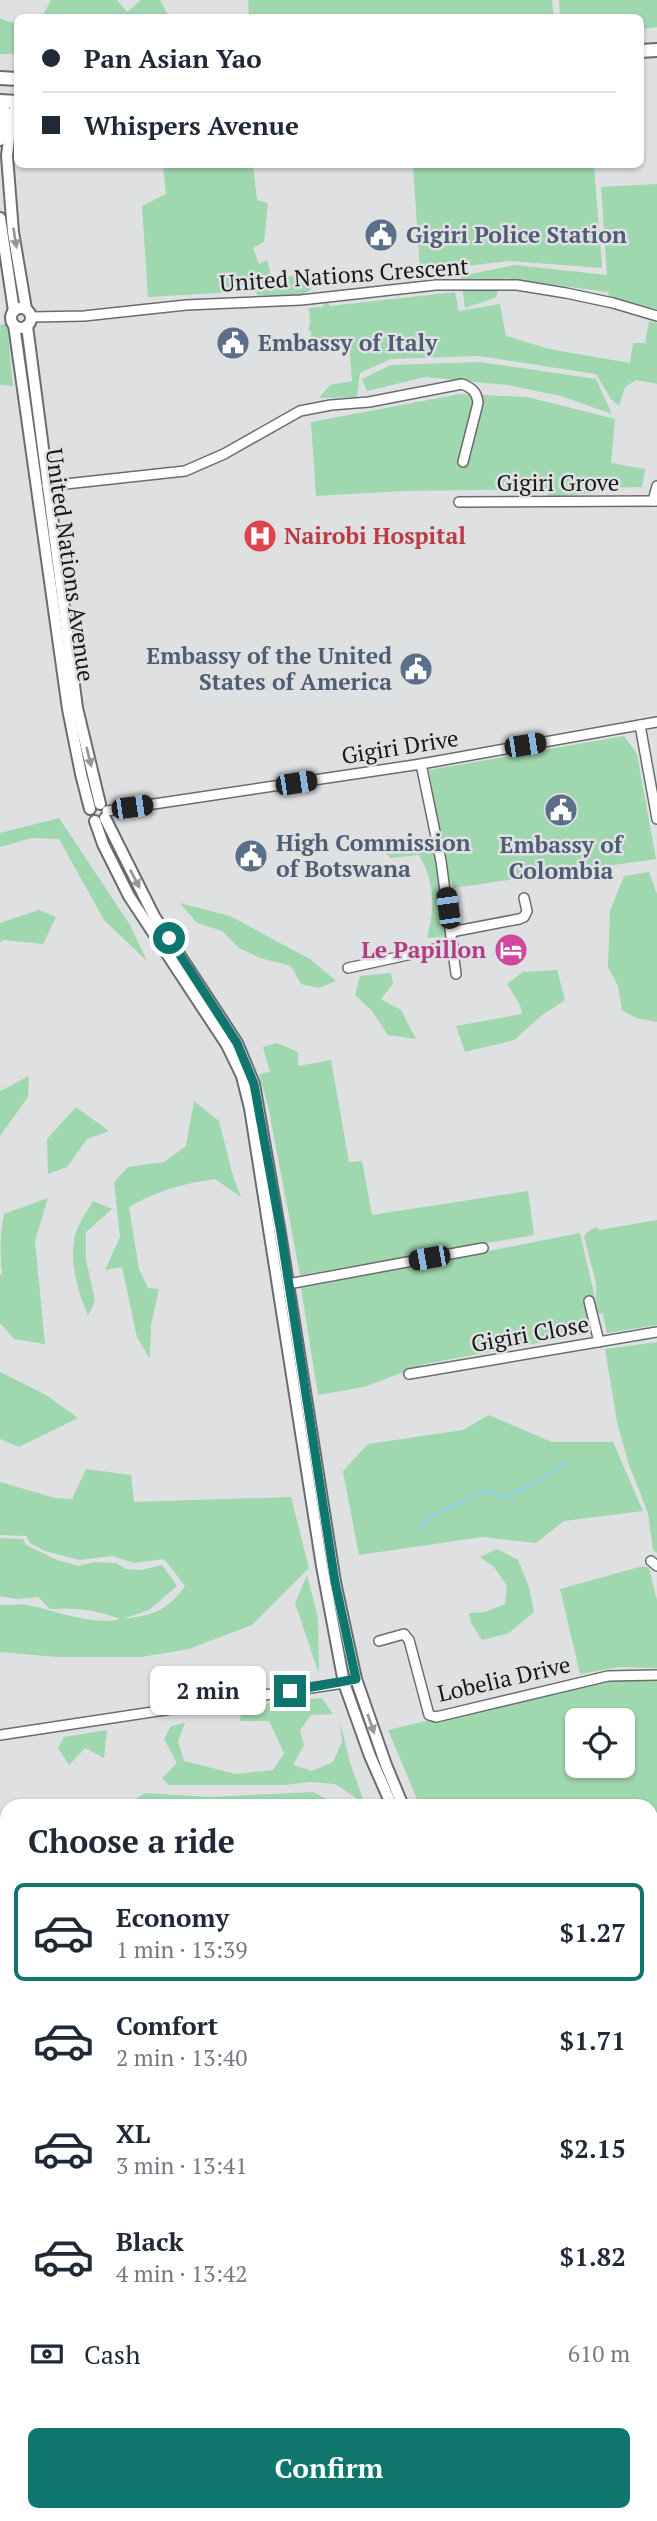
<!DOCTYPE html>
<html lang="en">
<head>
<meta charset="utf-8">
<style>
  :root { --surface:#fff; --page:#f2f2f3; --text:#1f2937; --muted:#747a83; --line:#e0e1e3; --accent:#0f766e }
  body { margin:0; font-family:"PT Serif",serif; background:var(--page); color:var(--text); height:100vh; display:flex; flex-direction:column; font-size:26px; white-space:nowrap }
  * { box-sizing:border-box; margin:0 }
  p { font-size:23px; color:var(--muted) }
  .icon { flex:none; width:38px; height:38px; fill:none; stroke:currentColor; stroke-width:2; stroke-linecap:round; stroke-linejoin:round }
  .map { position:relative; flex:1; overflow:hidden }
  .panel { position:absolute; left:0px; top:1799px; width:658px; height:723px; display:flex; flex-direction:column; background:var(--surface); border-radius:21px 21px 0 0; box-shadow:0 2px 5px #0004 }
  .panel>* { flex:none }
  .top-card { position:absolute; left:14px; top:14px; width:630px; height:154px; border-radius:10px; box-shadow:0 2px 5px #0004; display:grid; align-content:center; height:154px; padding:0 28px; background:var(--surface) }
  .tools { position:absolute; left:565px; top:1708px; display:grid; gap:14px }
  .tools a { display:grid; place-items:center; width:70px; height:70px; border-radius:10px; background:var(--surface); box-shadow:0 2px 5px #0004; font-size:35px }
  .end { position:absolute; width:32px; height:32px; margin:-16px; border:9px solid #0f766e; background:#fff; box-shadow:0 0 0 4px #fff }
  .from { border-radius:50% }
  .bubble { position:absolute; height:49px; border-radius:10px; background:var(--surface); box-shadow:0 2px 5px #0004; font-size:23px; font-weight:700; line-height:49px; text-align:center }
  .car { position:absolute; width:21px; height:42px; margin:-21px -10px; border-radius:9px; box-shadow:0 0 5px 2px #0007; background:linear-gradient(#222 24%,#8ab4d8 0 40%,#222 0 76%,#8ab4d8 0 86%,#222 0) }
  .top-card b { display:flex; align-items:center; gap:24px; height:66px; font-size:26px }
  .top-card b+b { border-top:2px solid var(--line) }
  .top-card i { width:18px; height:18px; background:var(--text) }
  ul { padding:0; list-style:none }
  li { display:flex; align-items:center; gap:21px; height:98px; margin:0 14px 10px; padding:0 14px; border:4px solid transparent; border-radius:10px }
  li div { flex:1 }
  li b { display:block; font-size:26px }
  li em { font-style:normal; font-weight:700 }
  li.on { border-color:var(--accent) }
  li>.icon { width:63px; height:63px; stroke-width:1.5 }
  h2 { padding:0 28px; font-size:32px; line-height:84px }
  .pay { display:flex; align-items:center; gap:18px; height:77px; padding:0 28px; font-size:26px }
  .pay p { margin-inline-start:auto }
  .primary-button { display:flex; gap:14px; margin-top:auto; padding:14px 28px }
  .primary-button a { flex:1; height:80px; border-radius:10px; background:var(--accent); color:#fff; font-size:28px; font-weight:700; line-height:80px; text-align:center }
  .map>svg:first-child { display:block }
</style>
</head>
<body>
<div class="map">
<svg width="657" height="2521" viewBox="0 0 657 2521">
  <rect width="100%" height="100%" fill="#dfe0e2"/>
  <g fill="#9fd7ae" fill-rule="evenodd">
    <polygon points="51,0 117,0 127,12 141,0 160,0 169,17 42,17"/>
    <polygon points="248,0 552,0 554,17 249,17"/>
    <polygon points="559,0 657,0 657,27 641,29 640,18 560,17"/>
    <polygon points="0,18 6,21 17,23 17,54 0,54"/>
    <polygon points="163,165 253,165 257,200 268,203 264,242 253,248 259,264 267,260 271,276 276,281 289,276 309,279 311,290 297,297 258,295 254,291 148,297 142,206 166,194"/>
    <polygon points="413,165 594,165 602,268 510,261 420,271"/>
    <polygon points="657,184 657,309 609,297 608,292 505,278 495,298 465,308 461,276 515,265 607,275 601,187"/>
    <polygon points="455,292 459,311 500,304 506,336 549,349 630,363 633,343 645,343 649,321 657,323 657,384 636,380 625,387 619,406 611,399 596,374 479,356 391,359 360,373 357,397 319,398 330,385 352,381 349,343 311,337 311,331 308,331 310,323 309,308 322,307 327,302 330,306"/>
    <polygon points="7,323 13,386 0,385 0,325"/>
    <polygon points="480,362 596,379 612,414 561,396 507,385 425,377 367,391 362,379 391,365"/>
    <polygon points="460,394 527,397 615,419 611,463 645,469 642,487 589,488 590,493 546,498 552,489 402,491 316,496 311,422"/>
    <path d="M624 736 637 754 656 859 453 888 450 880 445 937 427 938C435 907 435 883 419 855L390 858 376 839 396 843 441 842 429 770Z"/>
    <polygon points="59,818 130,925 147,961 104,920 59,839 32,838 0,847 0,833"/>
    <polygon points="649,872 657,894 657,1022 636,1018 622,1010 618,986 608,967 610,911 624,876"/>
    <polygon points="180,903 230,916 310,959 336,981 319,988 301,984 291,966 260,958 239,948 222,931 197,923"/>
    <polygon points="39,910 56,917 43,944 4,940 0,942 0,923"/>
    <polygon points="557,970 565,1000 541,1016 514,1040 465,1052 456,1026 522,1014 520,1005 507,984 523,972"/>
    <polygon points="391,973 393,984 381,999 401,1010 416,1039 388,1035 372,1011 355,995 360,976"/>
    <polygon points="277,1043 298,1052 298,1066 331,1060 349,1162 362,1161 372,1215 528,1191 534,1235 300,1275 269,1110 259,1074 270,1072 263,1047"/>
    <polygon points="29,1076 28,1097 0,1136 0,1091"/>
    <path d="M194 1101 219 1121 233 1176 241 1197 215 1179C182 1184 159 1190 129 1207L139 1269 148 1288 159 1289 151 1325 150 1359 137 1337 122 1267 105 1270 120 1237 114 1182 128 1167 164 1162 186 1146Z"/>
    <polygon points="76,1107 109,1131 87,1139 67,1167 48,1174 47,1139"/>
    <path d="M48 1198 35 1241 45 1344 14 1339 0 1323V1276L2 1272C0 1254 0 1232 4 1214Z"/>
    <path d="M93 1201 112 1209 86 1232V1259L95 1301 88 1316C79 1294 70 1266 74 1241 76 1226 86 1213 93 1201Z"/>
    <polygon points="657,1220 657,1325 607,1333 603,1314 598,1313 602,1331 425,1364 364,1387 318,1395 301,1288 580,1233 596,1302 596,1283 584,1237 586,1233 596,1227 599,1230"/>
    <polygon points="657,1342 657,1553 653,1550 648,1513 629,1465 617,1422 605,1349"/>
    <polygon points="0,1372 46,1395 78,1418 19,1447 0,1439"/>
    <polygon points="489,1415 552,1442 613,1442 643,1511 564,1521 536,1543 482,1537 359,1555 343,1471 368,1444 463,1430"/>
    <path d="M86 1469 131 1475 134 1502 291 1497 309 1568 252 1625 189 1649 141 1657H56L0 1652V1605C9 1605 19 1604 28 1605 58 1611 90 1626 120 1619 97 1610 75 1607 50 1609L38 1597 16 1599 0 1596V1538L23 1539 26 1545 57 1560 79 1566 94 1562 116 1563 126 1569 141 1570 162 1565 177 1586 149 1610 123 1619C152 1615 167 1612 185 1586L164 1559 134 1563 113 1556 79 1560 45 1551 30 1543 26 1536 0 1535V1482L55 1498 72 1499Z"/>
    <polygon points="497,1549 518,1560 529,1587 534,1612 509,1633 482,1640 471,1623 469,1613 485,1612 505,1604 507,1586 494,1567 480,1557"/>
    <polygon points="643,1566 649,1568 657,1600 657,1668 619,1667 580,1674 560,1589"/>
    <polygon points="307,1575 318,1618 319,1674 295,1603"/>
    <path d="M606 1679H657V1924H651V1806H420L388 1730ZM578 1720H623V1766H578Z"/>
    <polygon points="322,1698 333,1714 311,1715 300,1730 304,1745 293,1765 312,1771 333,1762 342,1742 340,1722 350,1763 365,1804 335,1784 310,1782 284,1785 169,1785 162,1778 177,1763 164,1739 171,1726 185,1723 178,1741 184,1761 236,1774 273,1770 284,1753 269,1721 240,1721 242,1709 275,1702"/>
    <polygon points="107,1730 104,1758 85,1748 69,1765 58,1748 64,1737"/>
    <polygon points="313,1792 340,1806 125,1806 145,1793 210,1797"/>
    <polygon points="651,1941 657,1942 657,2153 651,2159"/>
    <polygon points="0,2154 7,2162 7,2515 264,2515 262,2521 0,2521"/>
    <polygon points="275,2515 481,2515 487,2521 274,2521"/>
  </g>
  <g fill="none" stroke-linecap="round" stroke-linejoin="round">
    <path stroke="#8cd4f0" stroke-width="2.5" d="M421 1531C427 1512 444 1510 461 1503 468 1500 475 1493 482 1492 489 1490 497 1495 503 1498L537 1482 568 1461"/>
    <defs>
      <g id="minor">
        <polyline points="32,317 84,316 186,305 301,300 436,285 517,285 566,293 613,303 657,316"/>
        <path d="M47 486 185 471 224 454 300 411 331 405 369 402 462 384C472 388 477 392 478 403L463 462"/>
        <polyline points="653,501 657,486"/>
        <polyline points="459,502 657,501"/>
        <polyline points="640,725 657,819"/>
        <polyline points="421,764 441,861 456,974"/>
        <polyline points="107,811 421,764 657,722"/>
        <polyline points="451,932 519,919 524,917 527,911 524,898"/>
        <polyline points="348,968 453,945"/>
        <polyline points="288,1284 483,1248"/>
        <polyline points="589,1301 599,1342"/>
        <polyline points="409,1374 657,1332"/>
        <polyline points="651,1561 657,1566"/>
        <polyline points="379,1641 404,1634 409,1640 429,1715 436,1717 608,1676 657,1675"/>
        <polyline points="0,1735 344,1683 356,1679"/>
        <polyline points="651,1932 657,1932"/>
      </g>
      <g id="tertiary">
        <polyline points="11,121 7,156 13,232 26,309"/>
        <polyline points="0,140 5,111 1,101"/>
        <polyline points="0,218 14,311"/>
        <circle cx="21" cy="318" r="10"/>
        <polyline points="14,325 68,709 81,774 90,809"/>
        <polyline points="27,326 77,708 100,804"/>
        <polyline points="105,818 154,916 237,1043 254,1084 280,1233 335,1582 356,1679 386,1765 403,1806"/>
        <polyline points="95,821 103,844 129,896 227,1045 242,1076 250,1108 322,1566 344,1683 370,1756 392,1806"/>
        <polyline points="651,2189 657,2199"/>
        <polyline points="651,2212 657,2222"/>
      </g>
      <g id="secondary">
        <polyline points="640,51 657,50"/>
        <polyline points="0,78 18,79"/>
        <polyline points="0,101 18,102"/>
        <polyline points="11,121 18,105"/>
        <polyline points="0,129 1,133"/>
      </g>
    </defs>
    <use href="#minor" stroke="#6b6c6e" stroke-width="12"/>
    <use href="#tertiary" stroke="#6b6c6e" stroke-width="14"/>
    <use href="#secondary" stroke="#6b6c6e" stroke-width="16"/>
    <use href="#minor" stroke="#fff" stroke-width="9"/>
    <use href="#tertiary" stroke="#fff" stroke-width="10"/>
    <use href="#secondary" stroke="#fff" stroke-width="12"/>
  </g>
  <defs><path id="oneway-solid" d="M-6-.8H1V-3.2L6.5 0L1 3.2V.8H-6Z" transform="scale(1.75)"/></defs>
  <g fill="#989898">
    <use href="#oneway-solid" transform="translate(15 238) rotate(81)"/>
    <use href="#oneway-solid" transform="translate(89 757) rotate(76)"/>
    <use href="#oneway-solid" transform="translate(135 879) rotate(63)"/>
    <use href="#oneway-solid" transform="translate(371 1724) rotate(71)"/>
  </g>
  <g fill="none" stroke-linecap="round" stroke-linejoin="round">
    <polyline stroke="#0f766e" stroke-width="9" points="169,938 237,1043 254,1084 281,1233 335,1582 356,1679 290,1691"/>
  </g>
  <defs>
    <symbol id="civic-disc" viewBox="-11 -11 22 22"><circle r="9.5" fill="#5c6f8a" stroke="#dfe0e2"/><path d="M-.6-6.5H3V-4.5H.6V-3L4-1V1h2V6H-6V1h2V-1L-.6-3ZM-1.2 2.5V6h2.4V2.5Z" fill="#fff"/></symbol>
    <symbol id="hospital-disc" viewBox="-11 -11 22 22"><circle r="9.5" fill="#e0444e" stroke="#dfe0e2"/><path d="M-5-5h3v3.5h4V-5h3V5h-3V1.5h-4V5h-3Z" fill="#fff"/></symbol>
    <symbol id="hotel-disc" viewBox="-11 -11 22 22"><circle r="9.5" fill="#d1479c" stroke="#dfe0e2"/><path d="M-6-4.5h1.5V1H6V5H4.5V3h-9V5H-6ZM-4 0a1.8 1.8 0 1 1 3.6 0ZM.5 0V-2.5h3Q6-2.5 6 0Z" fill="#fff"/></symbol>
  </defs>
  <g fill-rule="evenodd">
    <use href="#civic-disc" x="362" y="216" width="38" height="38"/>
    <use href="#civic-disc" x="214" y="324" width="38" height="38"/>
    <use href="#hospital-disc" x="241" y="517" width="38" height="38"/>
    <use href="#civic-disc" x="397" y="650" width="38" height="38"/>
    <use href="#civic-disc" x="542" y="791" width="38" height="38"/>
    <use href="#civic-disc" x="232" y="837" width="38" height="38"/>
    <use href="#hotel-disc" x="492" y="931" width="38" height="38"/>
  </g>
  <g text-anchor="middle" stroke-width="5" stroke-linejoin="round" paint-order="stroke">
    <g font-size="23" font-weight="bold" fill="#4e5e75" stroke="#dfe0e2" text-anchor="start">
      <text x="406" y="243">Gigiri Police Station</text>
      <text x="258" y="351">Embassy of Italy</text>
      <text x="392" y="664" text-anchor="end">Embassy of the United<tspan x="392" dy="26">States of America</tspan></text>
      <text x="276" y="851">High Commission<tspan x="276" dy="26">of Botswana</tspan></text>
      <text x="561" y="853" text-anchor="middle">Embassy of<tspan x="561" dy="26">Colombia</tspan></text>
    </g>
    <g font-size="23" fill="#19191a" stroke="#dfe0e2">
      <text transform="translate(344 275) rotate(-4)" y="8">United Nations Crescent</text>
      <text x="558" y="491">Gigiri Grove</text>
      <text transform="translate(70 565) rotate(82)" y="8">United Nations Avenue</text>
      <text transform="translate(400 747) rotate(-9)" y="8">Gigiri Drive</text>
      <text transform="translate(530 1334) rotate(-10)" y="8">Gigiri Close</text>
      <text transform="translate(504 1679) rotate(-13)" y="8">Lobelia Drive</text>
    </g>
    <g font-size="23" font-weight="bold" fill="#be3a42" stroke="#dfe0e2" text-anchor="start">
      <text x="284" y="544">Nairobi Hospital</text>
    </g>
    <g font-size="23" font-weight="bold" fill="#b23c85" stroke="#dfe0e2" text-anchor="end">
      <text x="486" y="958">Le Papillon</text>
    </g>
  </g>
</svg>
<div class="tools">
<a><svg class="icon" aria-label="locate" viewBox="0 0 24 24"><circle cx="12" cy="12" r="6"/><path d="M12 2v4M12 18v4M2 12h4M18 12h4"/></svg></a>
</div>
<i class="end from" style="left:169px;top:938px"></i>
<i class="end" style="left:290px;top:1691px"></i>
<div class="bubble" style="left:150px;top:1666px;width:116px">2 min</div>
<i class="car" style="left:525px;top:745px;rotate:81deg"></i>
<i class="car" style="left:296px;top:783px;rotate:81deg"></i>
<i class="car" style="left:132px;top:807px;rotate:82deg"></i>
<i class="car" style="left:448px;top:908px;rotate:352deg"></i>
<i class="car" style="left:429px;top:1258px;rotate:260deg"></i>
<div class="top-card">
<b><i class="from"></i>Pan Asian Yao</b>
<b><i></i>Whispers Avenue</b>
</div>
<section class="panel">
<h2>Choose a ride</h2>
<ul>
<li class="on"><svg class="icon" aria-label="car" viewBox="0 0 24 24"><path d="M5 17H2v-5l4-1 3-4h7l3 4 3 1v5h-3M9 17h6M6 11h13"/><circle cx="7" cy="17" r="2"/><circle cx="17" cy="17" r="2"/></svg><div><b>Economy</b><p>1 min · 13:39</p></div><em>$1.27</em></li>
<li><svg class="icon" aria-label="car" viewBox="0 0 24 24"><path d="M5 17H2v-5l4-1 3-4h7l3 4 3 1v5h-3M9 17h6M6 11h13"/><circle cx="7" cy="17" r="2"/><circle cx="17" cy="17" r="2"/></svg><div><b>Comfort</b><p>2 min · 13:40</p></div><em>$1.71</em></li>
<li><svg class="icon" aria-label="car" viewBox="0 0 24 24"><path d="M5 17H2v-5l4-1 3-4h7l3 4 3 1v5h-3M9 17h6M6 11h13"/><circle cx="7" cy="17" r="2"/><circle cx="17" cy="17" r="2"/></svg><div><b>XL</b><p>3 min · 13:41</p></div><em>$2.15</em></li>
<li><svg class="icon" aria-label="car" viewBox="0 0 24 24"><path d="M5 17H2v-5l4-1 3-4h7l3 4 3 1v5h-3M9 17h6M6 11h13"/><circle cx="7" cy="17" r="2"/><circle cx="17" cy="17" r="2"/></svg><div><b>Black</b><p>4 min · 13:42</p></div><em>$1.82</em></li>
</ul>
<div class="pay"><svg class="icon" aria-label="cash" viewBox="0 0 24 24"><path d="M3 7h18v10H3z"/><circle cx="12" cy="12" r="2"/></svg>Cash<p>610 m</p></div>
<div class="primary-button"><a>Confirm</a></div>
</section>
</div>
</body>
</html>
